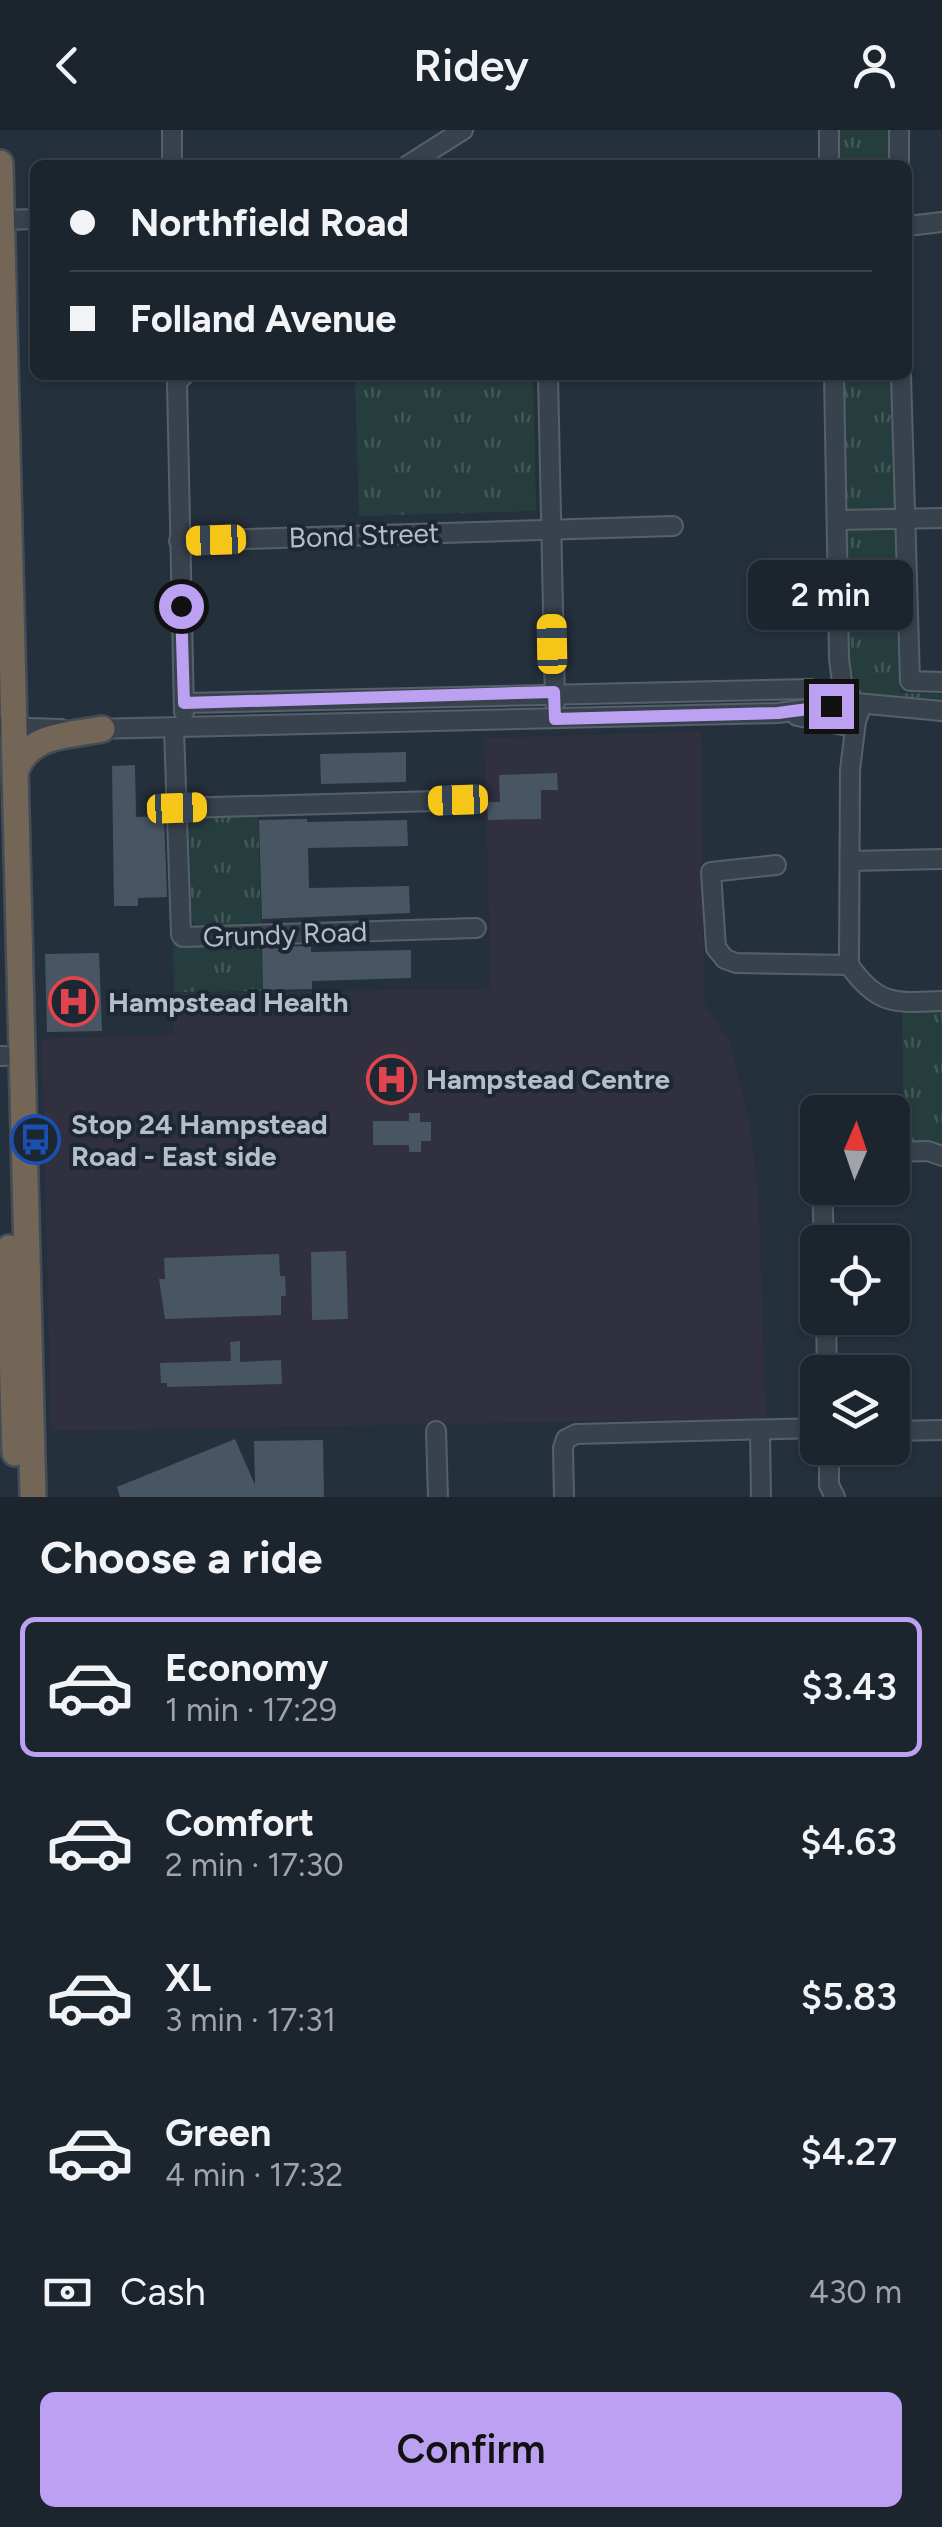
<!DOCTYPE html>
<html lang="en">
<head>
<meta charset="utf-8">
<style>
  :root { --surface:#1c242e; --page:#252c36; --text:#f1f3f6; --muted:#a0a4aa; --line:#3a414a; --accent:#bca0f2 }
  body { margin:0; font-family:Figtree,sans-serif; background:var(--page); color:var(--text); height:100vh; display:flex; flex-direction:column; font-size:38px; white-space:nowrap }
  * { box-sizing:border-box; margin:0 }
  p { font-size:32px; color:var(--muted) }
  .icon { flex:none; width:55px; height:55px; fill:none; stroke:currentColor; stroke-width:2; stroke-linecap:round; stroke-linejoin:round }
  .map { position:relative; height:1367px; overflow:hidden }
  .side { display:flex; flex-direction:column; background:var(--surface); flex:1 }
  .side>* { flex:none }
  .guide { position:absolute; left:30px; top:30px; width:882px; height:220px; border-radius:15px; box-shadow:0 2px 8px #0004,0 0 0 2px var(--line); display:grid; align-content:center; height:220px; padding:0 40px; background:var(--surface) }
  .needle { width:65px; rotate:2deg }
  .buttons { position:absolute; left:800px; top:965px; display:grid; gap:20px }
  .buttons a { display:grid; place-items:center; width:110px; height:110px; border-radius:15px; background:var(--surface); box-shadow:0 2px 8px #0004,0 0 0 2px var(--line); font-size:50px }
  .end { position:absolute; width:45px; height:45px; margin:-22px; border:12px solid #bca0f2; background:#111; box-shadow:0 0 0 5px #111 }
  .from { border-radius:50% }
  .bubble { position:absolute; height:70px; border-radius:15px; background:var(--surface); box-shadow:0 2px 8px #0004,0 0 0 2px var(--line); font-size:32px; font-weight:600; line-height:70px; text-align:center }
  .car { position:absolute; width:30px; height:60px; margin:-30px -15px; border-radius:12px; box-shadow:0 0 8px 2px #0007; background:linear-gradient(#f5c518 24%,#345 0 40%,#f5c518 0 76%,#345 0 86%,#f5c518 0) }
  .guide b { display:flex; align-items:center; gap:35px; height:95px; font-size:38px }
  .guide b+b { border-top:2px solid var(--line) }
  .guide i { width:25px; height:25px; background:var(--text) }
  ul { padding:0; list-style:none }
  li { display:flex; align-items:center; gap:30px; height:140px; margin:0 20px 15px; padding:0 20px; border:5px solid transparent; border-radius:15px }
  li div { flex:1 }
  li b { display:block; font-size:38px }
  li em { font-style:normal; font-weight:600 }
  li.current { border-color:var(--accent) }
  li>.icon { width:90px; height:90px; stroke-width:1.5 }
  h2 { padding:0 40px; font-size:45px; line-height:120px }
  .pay { display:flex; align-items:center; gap:25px; height:110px; padding:0 40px; font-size:38px }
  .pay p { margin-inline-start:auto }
  .button { display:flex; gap:20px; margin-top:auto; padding:20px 40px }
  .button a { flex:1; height:115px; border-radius:15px; background:var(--accent); color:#111; font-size:40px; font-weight:600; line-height:115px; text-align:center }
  header { display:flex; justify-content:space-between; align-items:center; height:130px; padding:0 40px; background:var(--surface); font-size:45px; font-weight:600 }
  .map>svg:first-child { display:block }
</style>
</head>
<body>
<header><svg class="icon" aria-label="back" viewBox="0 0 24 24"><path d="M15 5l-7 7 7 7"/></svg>Ridey<svg class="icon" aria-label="person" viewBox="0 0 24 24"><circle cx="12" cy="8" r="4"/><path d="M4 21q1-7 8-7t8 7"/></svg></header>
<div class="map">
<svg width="942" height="1367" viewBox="0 0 942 1367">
  <defs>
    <pattern id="park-tufts" width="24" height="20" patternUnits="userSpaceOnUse" patternTransform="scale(2.5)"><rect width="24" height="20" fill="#263d3e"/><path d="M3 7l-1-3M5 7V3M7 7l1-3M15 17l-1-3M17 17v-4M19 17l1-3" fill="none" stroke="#435758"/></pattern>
  </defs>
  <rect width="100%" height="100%" fill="#25303d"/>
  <polygon fill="#31303f" points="701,602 704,872 729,911 749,992 758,1058 766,1288 51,1301 42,909 174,905 173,863 491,859 484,608"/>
  <g fill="url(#park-tufts)">
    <polygon points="837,0 889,0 890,35 837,35"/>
    <polygon points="355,245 533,245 536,381 359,386"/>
    <polygon points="841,245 894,245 900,563 942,564 942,574 863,573 847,552"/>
    <polygon points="258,684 261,795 195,795 190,785 189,690 199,686"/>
    <polygon points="261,808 262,861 174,862 173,810"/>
    <polygon points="942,876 942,1016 904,1015 902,878"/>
  </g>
  <g fill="#485663">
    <polygon points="406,622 406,652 321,654 320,624"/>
    <polygon points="135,635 136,687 164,686 167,767 138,768 138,776 114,776 112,636"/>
    <polygon points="557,643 558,660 541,660 541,689 488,690 487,672 500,672 499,645"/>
    <polygon points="307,689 307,692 407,690 408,716 308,718 309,758 409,756 410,783 262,789 259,690"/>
    <polygon points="311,816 311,822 411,820 411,848 312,851 312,859 263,860 262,817"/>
    <polygon points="99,823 102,901 47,902 45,824"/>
    <polygon points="409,983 420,983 420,992 431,992 431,1011 421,1011 421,1022 409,1022 409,1015 373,1015 373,991 409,991"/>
    <polygon points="346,1121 348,1189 312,1190 311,1122"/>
    <polygon points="279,1124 280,1146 285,1146 286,1166 281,1166 281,1185 165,1189 159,1149 165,1149 164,1128"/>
    <polygon points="240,1211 240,1232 281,1230 282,1254 167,1257 167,1253 161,1253 160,1233 231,1231 230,1212"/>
    <polygon points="235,1309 255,1355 254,1311 323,1310 324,1367 120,1367 117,1357"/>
  </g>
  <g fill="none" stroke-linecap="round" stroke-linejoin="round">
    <defs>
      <g id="minor">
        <polyline points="829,0 829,35"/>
        <polyline points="899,0 899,35"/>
        <polyline points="172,35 172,0"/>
        <polyline points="408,35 463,0"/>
        <polyline points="2,90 35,89"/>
        <polyline points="908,96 942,92"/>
        <polyline points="184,245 177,252 184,582"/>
        <polyline points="548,245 555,573"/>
        <polyline points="834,245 839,529 844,567"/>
        <polyline points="901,245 910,551 942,552"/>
        <polyline points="837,390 942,388"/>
        <polyline points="179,411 673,396"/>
        <polyline points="184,573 811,559"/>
        <polyline points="857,573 942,581"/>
        <polyline points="797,586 848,596 856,591 859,583 853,570 844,567 834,572 830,581 835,593"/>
        <path d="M856 591 850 640 849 835C878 876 895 873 942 871"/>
        <polyline points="0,597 61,599"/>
        <polyline points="92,599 778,583 831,576"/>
        <polyline points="174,599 181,805 183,807 476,798"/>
        <polyline points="177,678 474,670"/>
        <polyline points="852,731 942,729"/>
        <polyline points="776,735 711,742 716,818 725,829 736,833 849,835"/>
        <polyline points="0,926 6,926"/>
        <polyline points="892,1022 928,1021 942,1026"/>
        <polyline points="822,1058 824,1112"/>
        <polyline points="826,1188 827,1242"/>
        <polyline points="760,1300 761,1367"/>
        <polyline points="436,1301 438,1367"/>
        <polyline points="892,1301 942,1300"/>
        <polyline points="829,1319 829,1355 835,1367"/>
        <polyline points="564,1367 563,1318 566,1309 576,1304 818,1298"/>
      </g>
      <g id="highway">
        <polyline points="0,33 33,1367"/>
        <path d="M16 640C30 603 68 606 102 599"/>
        <polyline points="9,1118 15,1323"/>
      </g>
    </defs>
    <use href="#minor" stroke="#56606b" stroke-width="22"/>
    <use href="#highway" stroke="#434d58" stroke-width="30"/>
    <use href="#minor" stroke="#38424d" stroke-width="18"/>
    <use href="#highway" stroke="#736656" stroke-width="25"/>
  </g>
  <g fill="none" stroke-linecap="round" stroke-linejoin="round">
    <polyline stroke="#bca0f2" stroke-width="12" points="181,476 184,573 554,562 555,589 778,583 831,576"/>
  </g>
  <defs>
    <symbol id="hospital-ring" viewBox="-11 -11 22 22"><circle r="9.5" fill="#1d2732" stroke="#e0444e" stroke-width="1.5"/><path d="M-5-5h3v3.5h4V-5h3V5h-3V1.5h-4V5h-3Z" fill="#e0444e"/></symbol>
    <symbol id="bus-ring" viewBox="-11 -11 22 22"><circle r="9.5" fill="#1d2732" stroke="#1a4fb4" stroke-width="1.5"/><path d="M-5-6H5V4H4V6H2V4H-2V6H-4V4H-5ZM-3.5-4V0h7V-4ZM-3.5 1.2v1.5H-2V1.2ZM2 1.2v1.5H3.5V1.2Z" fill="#1a4fb4"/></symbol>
  </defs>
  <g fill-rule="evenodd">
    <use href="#hospital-ring" x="46" y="844" width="55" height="55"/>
    <use href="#hospital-ring" x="364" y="922" width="55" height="55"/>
    <use href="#bus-ring" x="8" y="982" width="55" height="55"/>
  </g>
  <g text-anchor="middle" stroke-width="8" stroke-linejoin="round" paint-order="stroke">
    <g font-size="28" fill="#b4bdc8" stroke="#1d2732">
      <text transform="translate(364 405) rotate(-2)" y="10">Bond Street</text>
      <text transform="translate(285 804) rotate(-2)" y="10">Grundy Road</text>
    </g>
    <g font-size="28" font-weight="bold" fill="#b4bdc8" stroke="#1d2732" text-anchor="start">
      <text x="108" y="882">Hampstead Health</text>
      <text x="426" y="959">Hampstead Centre</text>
      <text x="71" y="1004">Stop 24 Hampstead<tspan x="71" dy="32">Road - East side</tspan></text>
    </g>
  </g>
</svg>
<div class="buttons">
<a><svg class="needle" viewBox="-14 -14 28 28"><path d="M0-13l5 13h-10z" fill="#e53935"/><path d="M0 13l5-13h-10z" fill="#a0a4aa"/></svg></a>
<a><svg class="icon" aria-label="locate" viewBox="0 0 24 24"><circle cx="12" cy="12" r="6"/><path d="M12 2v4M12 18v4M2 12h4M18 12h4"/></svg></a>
<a><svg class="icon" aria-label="layers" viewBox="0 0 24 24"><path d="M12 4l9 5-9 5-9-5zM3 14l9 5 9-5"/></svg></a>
</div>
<i class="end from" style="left:181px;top:476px"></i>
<i class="end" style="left:831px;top:576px"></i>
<div class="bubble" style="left:748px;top:430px;width:165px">2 min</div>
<i class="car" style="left:216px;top:410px;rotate:268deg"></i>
<i class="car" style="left:552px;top:514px;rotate:359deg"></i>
<i class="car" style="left:458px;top:670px;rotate:268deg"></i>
<i class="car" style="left:177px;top:678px;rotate:88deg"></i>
<div class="guide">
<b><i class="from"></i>Northfield Road</b>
<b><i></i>Folland Avenue</b>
</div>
</div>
<section class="side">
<h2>Choose a ride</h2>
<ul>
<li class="current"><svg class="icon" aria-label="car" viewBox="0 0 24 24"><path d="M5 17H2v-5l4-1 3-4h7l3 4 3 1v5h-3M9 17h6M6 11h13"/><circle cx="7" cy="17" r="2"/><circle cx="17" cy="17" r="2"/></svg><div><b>Economy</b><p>1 min · 17:29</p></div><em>$3.43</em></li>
<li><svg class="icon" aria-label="car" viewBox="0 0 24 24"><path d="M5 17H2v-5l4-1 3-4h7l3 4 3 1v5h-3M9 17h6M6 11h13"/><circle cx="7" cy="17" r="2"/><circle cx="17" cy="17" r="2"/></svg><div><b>Comfort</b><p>2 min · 17:30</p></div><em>$4.63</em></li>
<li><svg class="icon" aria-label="car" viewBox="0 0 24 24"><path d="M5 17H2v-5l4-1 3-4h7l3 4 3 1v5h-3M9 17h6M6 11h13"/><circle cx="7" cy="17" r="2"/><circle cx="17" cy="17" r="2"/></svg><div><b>XL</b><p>3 min · 17:31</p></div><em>$5.83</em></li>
<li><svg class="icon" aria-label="car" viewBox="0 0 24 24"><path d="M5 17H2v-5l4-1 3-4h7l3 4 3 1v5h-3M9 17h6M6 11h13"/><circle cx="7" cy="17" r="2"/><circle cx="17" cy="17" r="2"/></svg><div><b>Green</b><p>4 min · 17:32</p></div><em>$4.27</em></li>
</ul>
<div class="pay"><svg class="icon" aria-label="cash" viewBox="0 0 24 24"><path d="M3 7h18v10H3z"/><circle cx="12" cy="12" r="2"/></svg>Cash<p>430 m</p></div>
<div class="button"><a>Confirm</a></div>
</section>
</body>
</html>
